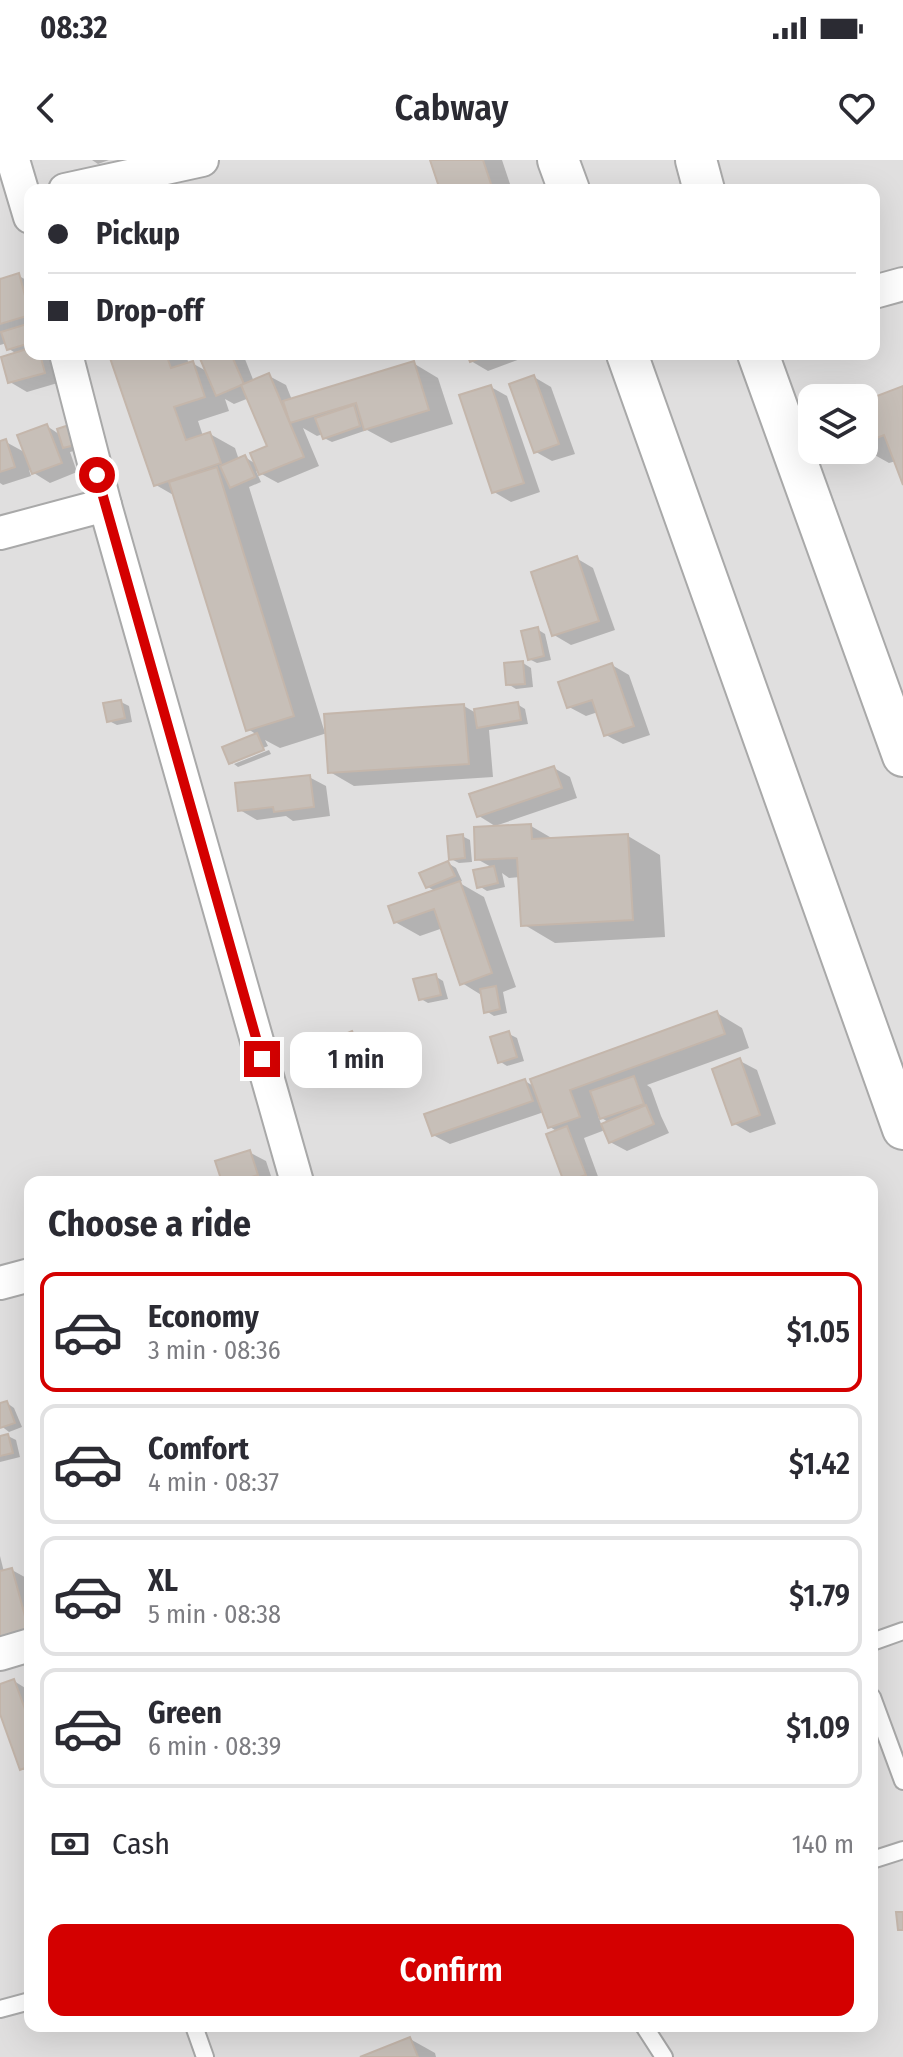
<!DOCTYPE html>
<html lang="en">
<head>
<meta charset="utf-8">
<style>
  :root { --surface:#fff; --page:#f2f2f3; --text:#2b2b33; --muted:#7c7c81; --line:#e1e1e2; --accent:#d40000 }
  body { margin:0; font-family:"Fira Sans Condensed",sans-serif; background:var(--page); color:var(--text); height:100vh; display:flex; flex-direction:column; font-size:30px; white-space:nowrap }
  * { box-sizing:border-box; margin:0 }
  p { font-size:26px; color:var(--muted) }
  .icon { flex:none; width:44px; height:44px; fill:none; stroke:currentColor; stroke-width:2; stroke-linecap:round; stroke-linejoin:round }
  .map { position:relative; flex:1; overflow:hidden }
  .panel { position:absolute; left:24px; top:1016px; width:854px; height:856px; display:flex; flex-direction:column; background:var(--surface); border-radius:16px; box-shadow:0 8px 32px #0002 }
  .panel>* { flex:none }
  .top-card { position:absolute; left:24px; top:24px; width:856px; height:176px; border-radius:16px; box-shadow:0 8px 32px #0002; display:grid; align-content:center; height:176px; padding:0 24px; background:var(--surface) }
  .fabs { position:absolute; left:798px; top:224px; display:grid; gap:16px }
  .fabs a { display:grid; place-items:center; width:80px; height:80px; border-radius:16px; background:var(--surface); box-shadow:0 8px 32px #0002; font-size:40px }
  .end { position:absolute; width:36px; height:36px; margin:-18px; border:10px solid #d40000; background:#fff; box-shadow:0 0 0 4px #fff }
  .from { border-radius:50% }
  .bubble { position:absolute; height:56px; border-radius:16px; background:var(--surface); box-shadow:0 8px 32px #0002; font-size:26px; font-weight:600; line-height:56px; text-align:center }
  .top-card b { display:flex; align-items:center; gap:28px; height:76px; font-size:30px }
  .top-card b+b { border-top:2px solid var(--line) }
  .top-card i { width:20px; height:20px; background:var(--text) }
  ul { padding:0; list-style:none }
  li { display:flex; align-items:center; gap:24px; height:120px; margin:0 16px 12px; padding:0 8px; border:4px solid var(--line); border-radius:16px }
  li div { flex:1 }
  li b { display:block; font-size:30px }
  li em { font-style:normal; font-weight:600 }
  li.current { border-color:var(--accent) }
  li>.icon { width:72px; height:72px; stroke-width:1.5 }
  h2 { padding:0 24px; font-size:36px; line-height:96px }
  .pay { display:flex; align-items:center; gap:20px; height:88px; padding:0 24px; font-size:30px }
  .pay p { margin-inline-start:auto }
  .action { display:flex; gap:16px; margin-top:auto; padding:16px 24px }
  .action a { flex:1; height:92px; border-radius:16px; background:var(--accent); color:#fff; font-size:32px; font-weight:600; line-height:92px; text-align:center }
  .status { display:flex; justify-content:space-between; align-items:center; height:56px; padding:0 40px; background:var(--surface); direction:ltr }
  .status svg { height:22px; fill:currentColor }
  header { display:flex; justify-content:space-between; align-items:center; height:104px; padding:0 24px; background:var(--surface); font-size:36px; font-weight:600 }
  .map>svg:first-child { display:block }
</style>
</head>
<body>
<div class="status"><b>08:32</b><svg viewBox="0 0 49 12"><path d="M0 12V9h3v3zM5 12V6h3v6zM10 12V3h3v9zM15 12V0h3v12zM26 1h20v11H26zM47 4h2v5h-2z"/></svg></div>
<header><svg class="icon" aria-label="back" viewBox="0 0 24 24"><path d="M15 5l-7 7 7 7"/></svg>Cabway<svg class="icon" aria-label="heart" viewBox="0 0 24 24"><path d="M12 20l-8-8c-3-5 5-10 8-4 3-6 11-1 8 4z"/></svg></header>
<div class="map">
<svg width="903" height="1897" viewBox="0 0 903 1897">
  <rect width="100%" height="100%" fill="#f2efe9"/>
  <path fill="#e0dfdf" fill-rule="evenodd" d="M0 0H903V1897H0ZM30 30H874V194H30ZM812 238H864V290H812ZM30 1022H872V1866H30Z"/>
  <g fill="#0003" fill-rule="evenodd">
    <polygon points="92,0 109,0 98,4"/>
    <polygon points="432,0 502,0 512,30 442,30"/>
    <polygon points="19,116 30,122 30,194 48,194 54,198 61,222 27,232 10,222 17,194 9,189 7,183 0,185 0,117 1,121"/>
    <path d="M126 194H182L186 196 189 204 192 203 208 212 200 194H243L254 222 269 216 286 225 292 240 413 203 438 218 453 264 391 283 367 270 332 282 324 278 323 274 317 276 303 268 319 306 278 323 256 311 261 322 249 327 325 573 464 546 476 553 517 544 525 549 528 564 489 570 493 617 354 626 330 612 327 573 280 588 265 580 268 586 233 600V604L231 602 257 575 248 569 175 336 156 325ZM249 238 269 287 257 305 245 297 239 300 235 288 210 274 203 276 198 261 229 251 225 239 234 244Z"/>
    <polygon points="469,194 534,194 488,211 471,201"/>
    <polygon points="534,217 551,227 575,294 552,301 536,292"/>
    <polygon points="491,227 507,236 540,332 511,342 494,332"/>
    <polygon points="903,228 903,319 896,301 889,303 864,289 864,243"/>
    <polygon points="47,266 81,289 70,292 77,312 50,323 29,310 31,316 3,325 0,323 0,283 6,282 26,293"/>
    <polygon points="576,398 593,408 615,470 571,485 554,475"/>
    <polygon points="537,469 545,474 551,500 537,503 529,499"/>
    <polygon points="523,503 531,508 533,527 516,529 508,524"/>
    <polygon points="612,505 629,515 650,575 623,584 606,575 598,552 586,556 569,547"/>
    <polygon points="121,542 129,546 132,562 117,565 109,561"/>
    <polygon points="269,590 271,594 238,607 234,604"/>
    <polygon points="554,608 570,617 577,638 495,666 479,656"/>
    <polygon points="309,617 326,626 330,656 293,661 286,656 257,660 240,650"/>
    <polygon points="531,666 555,680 628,676 660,695 665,777 555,783 523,764 520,717 509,718 502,713 505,727 487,731 479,726 493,708 477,699"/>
    <polygon points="462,676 470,680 472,702 459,703 451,699"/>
    <polygon points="448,703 456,708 462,721 458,722 484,737 516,827 503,832 507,853 494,856 486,851 483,836 462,823 443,768 420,776 395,762 435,731 428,727"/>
    <polygon points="435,816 443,821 448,839 428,843 421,839"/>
    <path d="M717 853 742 868 749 888 647 925 651 928 661 956 669 973 627 991 610 982 605 970 584 978 600 1022 566 1021 549 975 558 972 550 967 544 952 450 984 433 975 525 921 535 927ZM598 956 610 963 602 966Z"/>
    <polygon points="352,874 360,878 366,892 349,899 341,895"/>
    <polygon points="509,874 517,878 524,901 507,906 499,901"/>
    <polygon points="740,901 757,910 776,964 750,973 733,963"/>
    <polygon points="249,992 266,1001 273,1022 224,1022"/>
    <polygon points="529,1018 536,1022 516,1022"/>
    <polygon points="7,1243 14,1248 22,1267 9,1272 0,1265 0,1245"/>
    <polygon points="8,1276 16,1280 20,1297 0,1302 0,1278"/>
    <polygon points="0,1396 4,1412 12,1410 30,1420 30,1495 0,1498"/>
    <polygon points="14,1521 30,1531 30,1613 22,1609 0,1548 0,1526"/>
    <polygon points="410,1879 435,1893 436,1897 365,1897"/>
  </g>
  <g fill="#c7bfb8" stroke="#c4b6ab" stroke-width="2">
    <polygon points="430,0 483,0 493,30 440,30"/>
    <polygon points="19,113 30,155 0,164 0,119"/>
    <polygon points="30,163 30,183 7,190 1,172"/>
    <polygon points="30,188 30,194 40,194 45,213 8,223 1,197"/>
    <polygon points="120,194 166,194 171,208 193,201 205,237 174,247 186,280 210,272 221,303 154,326 110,198"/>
    <polygon points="198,194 231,194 244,224 216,236"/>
    <polygon points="467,194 492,194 470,202"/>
    <polygon points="414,201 429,250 364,270 356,243 290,263 283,241"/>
    <polygon points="269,213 304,297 259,315 250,293 267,286 241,225"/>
    <polygon points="534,215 559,284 534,293 509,224"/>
    <polygon points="491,225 524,323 492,333 459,235"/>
    <polygon points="903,226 903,325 884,275 864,283 864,241"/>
    <polygon points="354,245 360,266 323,279 315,258"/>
    <polygon points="47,264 62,303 32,314 17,275"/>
    <polygon points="69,265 75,285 63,288 57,269"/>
    <polygon points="6,279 15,307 0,312 0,281"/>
    <polygon points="245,295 255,317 230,328 220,306"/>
    <polygon points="217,307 294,556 246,571 169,322"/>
    <polygon points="577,396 599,461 552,476 531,412"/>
    <polygon points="538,467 544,496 528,500 521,471"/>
    <polygon points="523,501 525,524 506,525 504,503"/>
    <polygon points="612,503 634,566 604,576 592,540 567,548 558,522"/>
    <polygon points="121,540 125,558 107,562 103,543"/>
    <polygon points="518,542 521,560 477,568 474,549"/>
    <polygon points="464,544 469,604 328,613 324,554"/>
    <polygon points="257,573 264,590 229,604 222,587"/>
    <polygon points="554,606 562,628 477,657 469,634"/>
    <polygon points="310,615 314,647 274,652 273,647 238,651 235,623"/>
    <polygon points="531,664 532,679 628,674 633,760 521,766 517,698 475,700 474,667"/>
    <polygon points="463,674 465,698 449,700 447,676"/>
    <polygon points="448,701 455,716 426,728 419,713"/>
    <polygon points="494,706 498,723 477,728 473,710"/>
    <polygon points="460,721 492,813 460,825 434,749 394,763 388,746"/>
    <polygon points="436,814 441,835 419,840 413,819"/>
    <polygon points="496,826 500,849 484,853 480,829"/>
    <polygon points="717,851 725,874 570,930 580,957 548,968 530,919"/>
    <polygon points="352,871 359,887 340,896 332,880"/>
    <polygon points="509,871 517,897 498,903 490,877"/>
    <polygon points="740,898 760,955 732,965 712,909"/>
    <polygon points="634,916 644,944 600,959 590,931"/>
    <polygon points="525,919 533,941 432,976 424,954"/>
    <polygon points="646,945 654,964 609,983 601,964"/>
    <polygon points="567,966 586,1015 564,1022 546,974"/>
    <polygon points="250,990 258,1015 235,1022 222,1022 215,1001"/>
    <polygon points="7,1241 15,1263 0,1268 0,1243"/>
    <polygon points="8,1274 13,1293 0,1296 0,1276"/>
    <polygon points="12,1408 30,1475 0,1483 0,1411"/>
    <polygon points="14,1519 30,1563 30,1606 20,1610 0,1554 0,1524"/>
    <polygon points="896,1752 903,1752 903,1770 898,1770"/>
    <polygon points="410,1877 418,1897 360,1897"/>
  </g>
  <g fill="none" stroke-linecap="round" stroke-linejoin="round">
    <defs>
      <g id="service">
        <polyline points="872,1482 903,1471"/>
        <polyline points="872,1537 903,1621"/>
        <polyline points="872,1700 903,1690"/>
        <polyline points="0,1849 30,1841"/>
        <polyline points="194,1866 205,1897"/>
        <polyline points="644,1866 664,1897"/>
      </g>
      <g id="minor">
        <polyline points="13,0 30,57"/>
        <polyline points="65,30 202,0"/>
        <polyline points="874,132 903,124"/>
        <polyline points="66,194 105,345 297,1022"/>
        <polyline points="0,373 105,345"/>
        <polyline points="0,1123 30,1115"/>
        <polyline points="0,1494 30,1485"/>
      </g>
      <g id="tertiary">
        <polyline points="558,0 569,30"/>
        <polyline points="696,0 704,30"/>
        <polyline points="627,194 903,969"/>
        <polyline points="758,194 903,596"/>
      </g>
    </defs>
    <use href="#service" stroke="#a9a9a9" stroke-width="20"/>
    <use href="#minor" stroke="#a9a9a9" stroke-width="36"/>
    <use href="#tertiary" stroke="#a9a9a9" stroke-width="44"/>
    <use href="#service" stroke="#fff" stroke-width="16"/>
    <use href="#minor" stroke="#fff" stroke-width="32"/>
    <use href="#tertiary" stroke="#fff" stroke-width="40"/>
  </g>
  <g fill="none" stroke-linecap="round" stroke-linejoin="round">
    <polyline stroke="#d40000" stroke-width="10" points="97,315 262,899"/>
  </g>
</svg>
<div class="fabs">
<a><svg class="icon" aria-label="layers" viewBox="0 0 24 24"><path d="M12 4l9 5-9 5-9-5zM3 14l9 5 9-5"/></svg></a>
</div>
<i class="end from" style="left:97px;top:315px"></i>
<i class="end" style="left:262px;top:899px"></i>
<div class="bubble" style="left:290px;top:872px;width:132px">1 min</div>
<div class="top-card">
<b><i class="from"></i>Pickup</b>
<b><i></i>Drop-off</b>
</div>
<section class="panel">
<h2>Choose a ride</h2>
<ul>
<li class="current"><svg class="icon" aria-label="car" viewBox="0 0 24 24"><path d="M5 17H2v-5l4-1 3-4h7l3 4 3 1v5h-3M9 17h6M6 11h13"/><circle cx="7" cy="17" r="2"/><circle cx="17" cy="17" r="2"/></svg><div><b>Economy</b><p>3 min · 08:36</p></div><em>$1.05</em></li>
<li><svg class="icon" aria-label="car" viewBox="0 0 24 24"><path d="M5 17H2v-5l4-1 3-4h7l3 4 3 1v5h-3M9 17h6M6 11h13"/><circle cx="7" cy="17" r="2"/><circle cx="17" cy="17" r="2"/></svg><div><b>Comfort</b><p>4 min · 08:37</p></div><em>$1.42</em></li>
<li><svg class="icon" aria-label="car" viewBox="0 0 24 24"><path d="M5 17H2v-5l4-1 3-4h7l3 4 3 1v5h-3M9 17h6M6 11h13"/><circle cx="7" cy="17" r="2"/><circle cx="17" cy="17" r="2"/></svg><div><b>XL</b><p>5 min · 08:38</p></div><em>$1.79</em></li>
<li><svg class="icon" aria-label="car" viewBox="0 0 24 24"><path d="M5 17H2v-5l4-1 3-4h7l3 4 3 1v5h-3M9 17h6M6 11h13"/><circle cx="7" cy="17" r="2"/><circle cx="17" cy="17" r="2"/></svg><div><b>Green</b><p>6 min · 08:39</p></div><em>$1.09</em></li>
</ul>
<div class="pay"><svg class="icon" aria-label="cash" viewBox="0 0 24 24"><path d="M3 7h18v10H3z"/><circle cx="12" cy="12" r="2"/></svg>Cash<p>140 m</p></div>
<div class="action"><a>Confirm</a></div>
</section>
</div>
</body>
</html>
